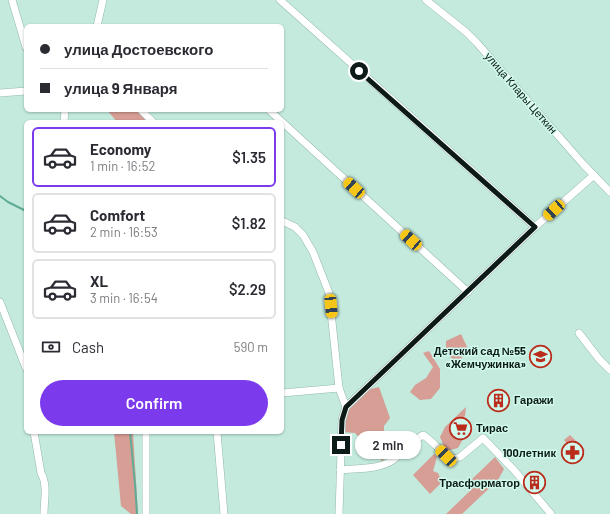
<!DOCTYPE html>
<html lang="en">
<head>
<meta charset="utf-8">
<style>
  :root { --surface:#fff; --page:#f7f7f7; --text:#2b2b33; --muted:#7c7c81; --line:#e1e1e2; --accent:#7c3aed }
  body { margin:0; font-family:Barlow,sans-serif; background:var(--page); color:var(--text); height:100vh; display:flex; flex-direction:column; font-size:15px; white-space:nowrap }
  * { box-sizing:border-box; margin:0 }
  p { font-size:13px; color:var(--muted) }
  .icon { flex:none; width:22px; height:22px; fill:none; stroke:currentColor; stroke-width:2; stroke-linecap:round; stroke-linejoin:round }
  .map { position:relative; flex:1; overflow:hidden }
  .details { position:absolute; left:24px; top:120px; width:260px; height:314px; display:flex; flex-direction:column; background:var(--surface); border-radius:6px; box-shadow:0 1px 3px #0004 }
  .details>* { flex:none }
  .guide { position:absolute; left:24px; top:24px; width:260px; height:88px; border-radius:6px; box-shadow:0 1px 3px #0004; display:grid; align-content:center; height:88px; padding:0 16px; background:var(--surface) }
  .end { position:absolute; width:18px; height:18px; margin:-9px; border:5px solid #0c1b17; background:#fff; box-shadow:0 0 0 2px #fff }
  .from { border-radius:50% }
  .bubble { position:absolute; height:28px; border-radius:14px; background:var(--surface); box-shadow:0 1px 3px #0004; font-size:13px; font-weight:600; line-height:28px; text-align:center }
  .car { position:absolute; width:12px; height:24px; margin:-12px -6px; border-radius:5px; box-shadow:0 0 3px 1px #0007; background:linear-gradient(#f5c518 24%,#345 0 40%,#f5c518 0 76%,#345 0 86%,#f5c518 0) }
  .guide b { display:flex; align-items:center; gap:14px; height:38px; font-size:15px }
  .guide b+b { border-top:1px solid var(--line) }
  .guide i { width:10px; height:10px; background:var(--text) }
  ul { padding:7px 0 0; list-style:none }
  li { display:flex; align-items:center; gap:12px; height:60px; margin:0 8px 6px; padding:0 8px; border:2px solid var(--line); border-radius:6px }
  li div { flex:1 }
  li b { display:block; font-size:15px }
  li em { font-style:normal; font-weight:600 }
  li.active { border-color:var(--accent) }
  li>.icon { width:36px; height:36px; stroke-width:1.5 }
  .pay { display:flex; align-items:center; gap:10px; height:44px; padding:0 16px; font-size:15px }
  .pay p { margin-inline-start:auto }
  .cta { display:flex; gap:8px; margin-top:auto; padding:8px 16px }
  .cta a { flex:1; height:46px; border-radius:24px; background:var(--accent); color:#fff; font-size:16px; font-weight:600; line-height:46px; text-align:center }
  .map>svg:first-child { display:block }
</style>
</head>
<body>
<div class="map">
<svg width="610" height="514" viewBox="0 0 610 514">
  <rect width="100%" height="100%" fill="#c3eadd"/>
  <g fill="#d69e94">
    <polygon points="107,110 138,110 150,122 117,122"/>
    <polygon points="461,334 468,349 459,362 454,361 446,352 446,341"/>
    <polygon points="429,351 440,369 440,388 431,399 420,400 410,392 415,385 426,378 433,367 423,353"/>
    <polygon points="379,387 390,418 384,426 384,432 397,447 382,461 355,433 344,432 345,420 349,408 366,390"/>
    <polygon points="466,407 465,416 450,430 455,436 463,439 458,448 446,451 440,437 445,427"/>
    <polygon points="114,432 133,432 138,514 131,514 121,506"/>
    <polygon points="570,435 585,450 578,456 564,440"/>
    <polygon points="434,454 437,457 433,471 438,473 442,482 430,494 413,475"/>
    <polygon points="495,457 504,469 498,480 462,514 446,514 473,488 469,482"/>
  </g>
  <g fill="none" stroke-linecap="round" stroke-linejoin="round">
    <g stroke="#60ab96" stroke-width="2">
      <polyline points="0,196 8,202 26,211"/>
      <polyline points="130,432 135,484 137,514"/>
    </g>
    <defs>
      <g id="street">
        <polyline points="12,0 26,47"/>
        <polyline points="280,0 535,227"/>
        <polyline points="426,0 466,32 477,43 583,164 610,192"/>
        <polyline points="97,26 103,0"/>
        <polyline points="0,93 26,91"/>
        <polyline points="141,110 153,122"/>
        <polyline points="269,110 468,292"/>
        <polyline points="64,122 65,110"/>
        <polyline points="282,221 295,227 303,235 313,252 329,293 339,388 346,407 342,420 339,514"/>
        <polyline points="0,302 26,368"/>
        <polyline points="579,333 599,359 610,370"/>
        <polyline points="282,393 339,388"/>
        <polyline points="346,407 535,227 594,175"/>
        <path d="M34 432 41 473C48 485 44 500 44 514"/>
        <polyline points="217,432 224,514"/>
        <path d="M340 470C357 468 379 470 393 460 404 452 411 442 423 435 434 442 441 453 453 459L460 457 483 438 514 470 551 514"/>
        <polyline points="146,514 146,432"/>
      </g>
    </defs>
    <use href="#street" stroke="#94b9ad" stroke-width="8"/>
    <use href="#street" stroke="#fff" stroke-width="7"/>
  </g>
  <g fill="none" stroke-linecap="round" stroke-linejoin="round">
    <polyline stroke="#0c1b17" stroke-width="5" points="341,445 342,420 346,407 535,227 359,71"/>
  </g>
  <defs>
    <symbol id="school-ring" viewBox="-11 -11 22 22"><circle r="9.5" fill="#d0f8eb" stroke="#ba2d1c" stroke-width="1.5"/><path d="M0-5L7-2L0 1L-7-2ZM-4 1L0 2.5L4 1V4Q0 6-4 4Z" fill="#ba2d1c"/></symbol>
    <symbol id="building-ring" viewBox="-11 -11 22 22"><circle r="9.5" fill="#d0f8eb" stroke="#ba2d1c" stroke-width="1.5"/><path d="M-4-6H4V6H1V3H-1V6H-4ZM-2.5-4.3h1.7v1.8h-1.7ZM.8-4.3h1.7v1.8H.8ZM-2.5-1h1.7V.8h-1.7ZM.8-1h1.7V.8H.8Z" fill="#ba2d1c"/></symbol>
    <symbol id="supermarket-ring" viewBox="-11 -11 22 22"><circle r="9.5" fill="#d0f8eb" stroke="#ba2d1c" stroke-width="1.5"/><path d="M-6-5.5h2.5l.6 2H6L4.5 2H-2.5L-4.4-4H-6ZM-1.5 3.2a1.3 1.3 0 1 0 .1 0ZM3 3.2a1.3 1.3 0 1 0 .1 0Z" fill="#ba2d1c"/></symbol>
    <symbol id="pharmacy-ring" viewBox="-11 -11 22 22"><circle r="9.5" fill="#d0f8eb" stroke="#ba2d1c" stroke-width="1.5"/><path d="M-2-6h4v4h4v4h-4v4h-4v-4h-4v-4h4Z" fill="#ba2d1c"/></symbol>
  </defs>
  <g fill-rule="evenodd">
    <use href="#school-ring" x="528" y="344" width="25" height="25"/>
    <use href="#building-ring" x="486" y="388" width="25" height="25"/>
    <use href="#supermarket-ring" x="448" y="416" width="25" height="25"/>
    <use href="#pharmacy-ring" x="560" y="440" width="25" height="25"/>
    <use href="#building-ring" x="522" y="470" width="25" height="25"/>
  </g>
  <g text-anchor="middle" stroke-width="3" stroke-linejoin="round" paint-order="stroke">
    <g font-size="11" fill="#0c1b17" stroke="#d0f8eb">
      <text transform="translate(521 93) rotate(49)" y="4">улица Клары Цеткин</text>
    </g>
    <g font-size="11" font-weight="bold" fill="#0c1b17" stroke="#d0f8eb" text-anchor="end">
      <text x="526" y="355">Детский сад №55<tspan x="526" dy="13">«Жемчужинка»</tspan></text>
      <text x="514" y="404" text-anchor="start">Гаражи</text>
      <text x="476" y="432" text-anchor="start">Тирас</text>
      <text x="556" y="457">100летник</text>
      <text x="520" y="487">Трасформатор</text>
    </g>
  </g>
</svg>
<i class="end from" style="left:359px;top:71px"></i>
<i class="end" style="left:341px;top:445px"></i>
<div class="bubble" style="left:355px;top:431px;width:66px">2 min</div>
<i class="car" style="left:354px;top:188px;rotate:312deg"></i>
<i class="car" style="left:554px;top:210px;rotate:228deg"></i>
<i class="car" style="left:411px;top:240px;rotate:312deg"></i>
<i class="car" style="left:331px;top:306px;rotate:174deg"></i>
<i class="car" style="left:446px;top:456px;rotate:315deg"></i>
<div class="guide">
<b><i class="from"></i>улица Достоевского</b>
<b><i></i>улица 9 Января</b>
</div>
<section class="details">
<ul>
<li class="active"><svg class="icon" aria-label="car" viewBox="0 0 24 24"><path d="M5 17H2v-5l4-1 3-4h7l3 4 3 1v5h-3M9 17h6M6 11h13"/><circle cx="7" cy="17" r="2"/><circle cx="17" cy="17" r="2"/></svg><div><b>Economy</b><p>1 min · 16:52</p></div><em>$1.35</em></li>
<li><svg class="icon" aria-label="car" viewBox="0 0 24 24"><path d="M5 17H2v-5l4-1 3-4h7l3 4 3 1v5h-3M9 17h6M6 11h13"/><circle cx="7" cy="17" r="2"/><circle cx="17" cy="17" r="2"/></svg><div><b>Comfort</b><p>2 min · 16:53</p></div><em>$1.82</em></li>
<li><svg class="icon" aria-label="car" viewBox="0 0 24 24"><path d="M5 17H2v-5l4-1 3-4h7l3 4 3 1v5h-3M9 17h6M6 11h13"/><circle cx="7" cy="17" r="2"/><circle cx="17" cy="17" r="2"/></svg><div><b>XL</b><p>3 min · 16:54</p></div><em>$2.29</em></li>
</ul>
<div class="pay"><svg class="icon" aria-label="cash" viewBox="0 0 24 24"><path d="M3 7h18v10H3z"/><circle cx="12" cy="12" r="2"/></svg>Cash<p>590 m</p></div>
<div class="cta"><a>Confirm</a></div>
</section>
</div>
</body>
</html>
